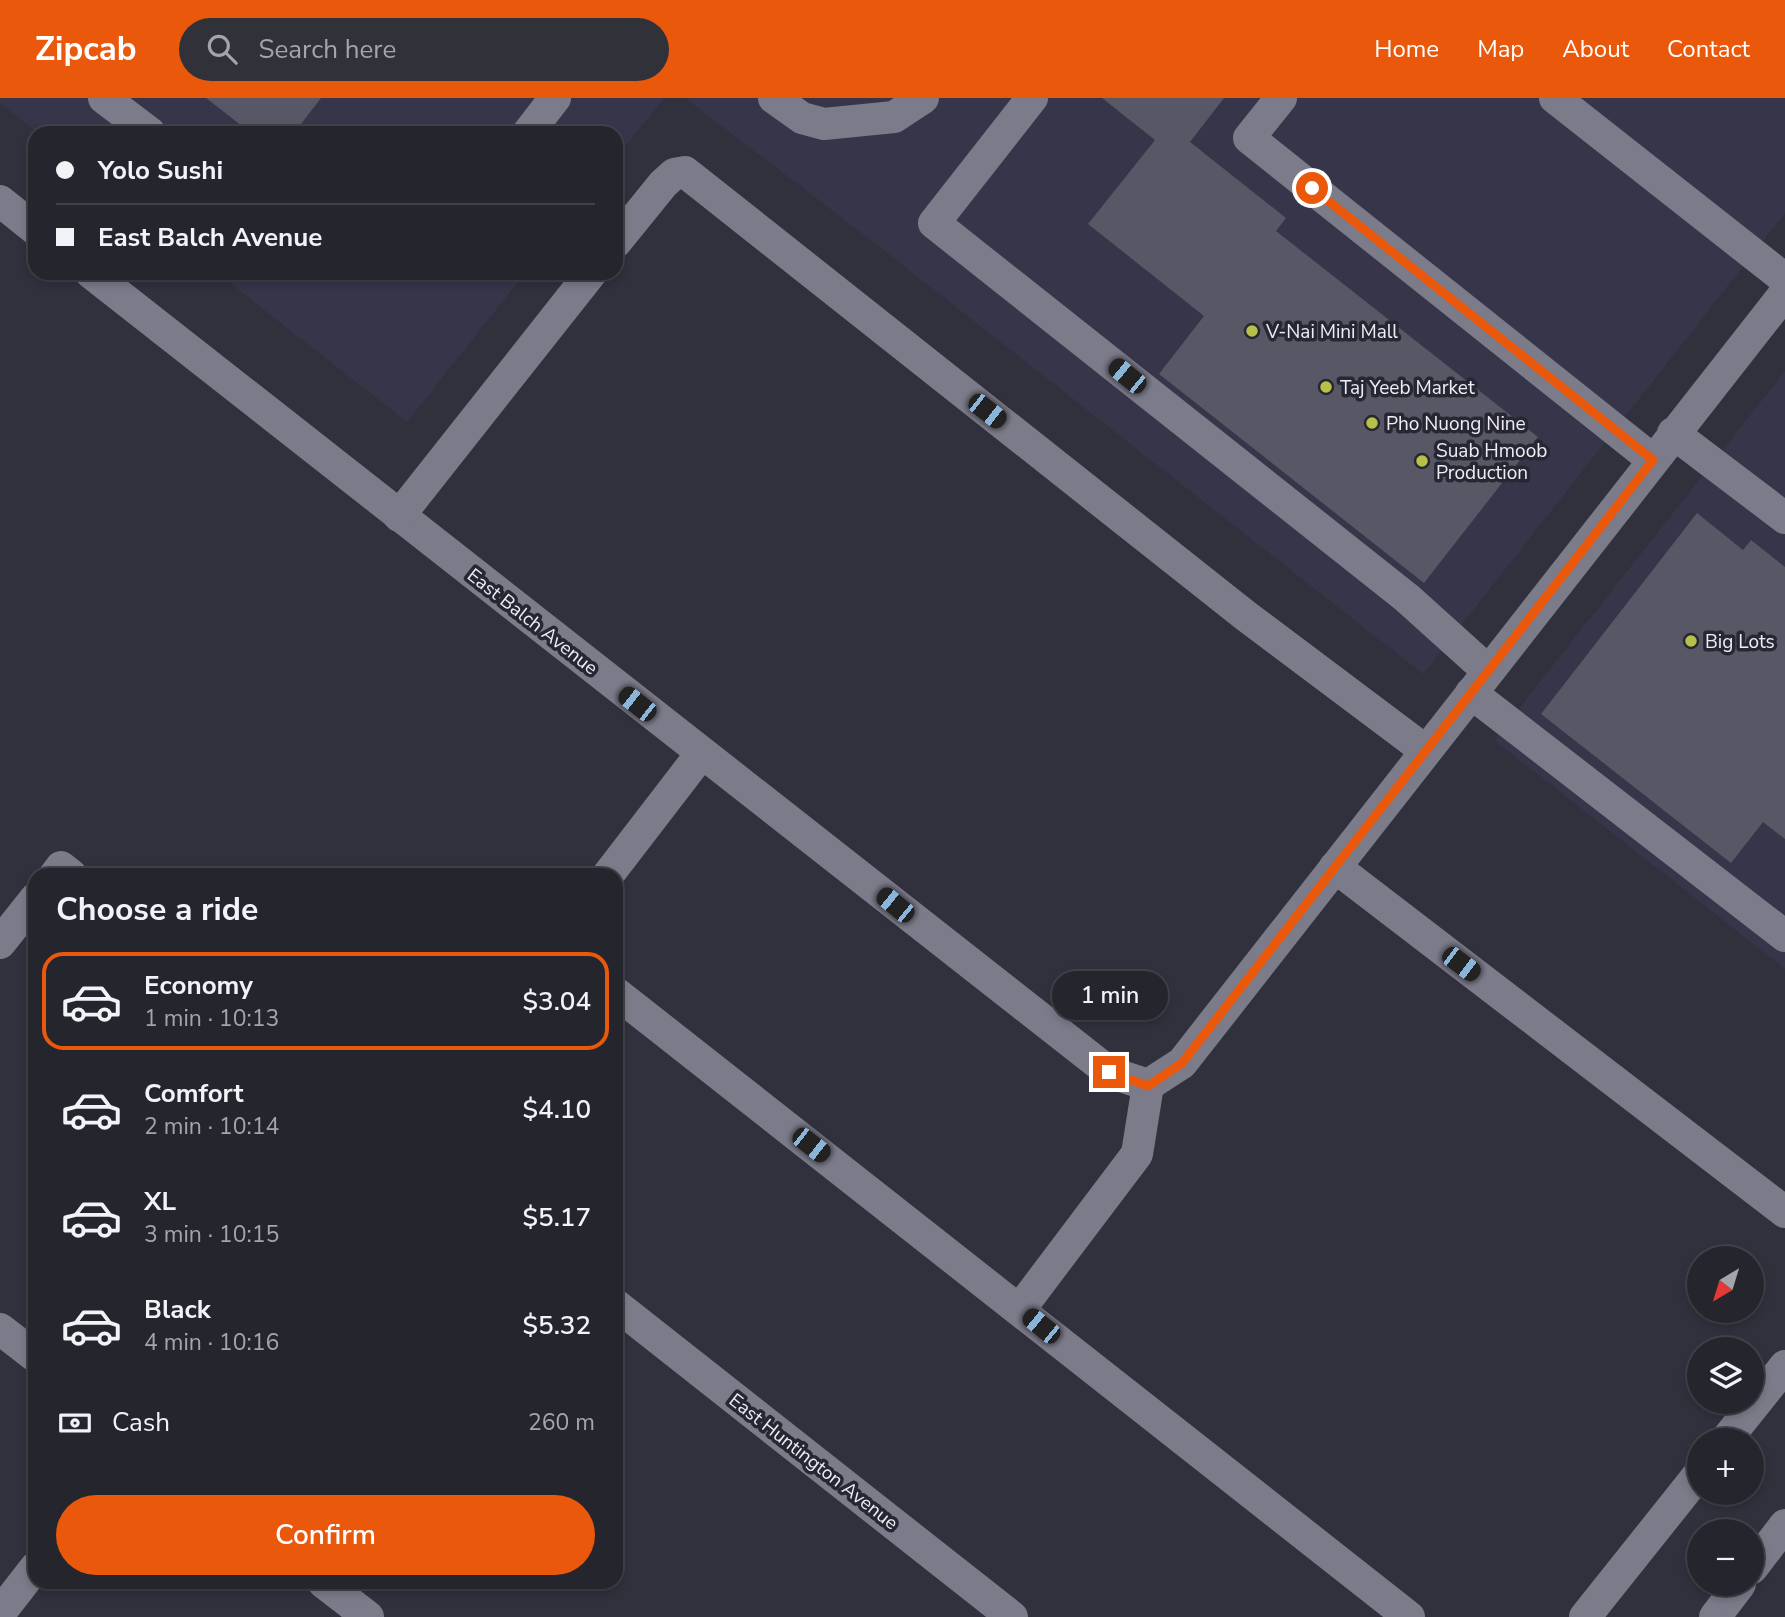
<!DOCTYPE html>
<html lang="en">
<head>
<meta charset="utf-8">
<style>
  :root { --surface:#25252e; --page:#31313a; --text:#f1f3f6; --muted:#a3a5aa; --line:#42424a; --accent:#ea580c }
  body { margin:0; font-family:"Nunito Sans",sans-serif; background:var(--page); color:var(--text); height:100vh; display:flex; flex-direction:column; font-size:26px; white-space:nowrap }
  * { box-sizing:border-box; margin:0 }
  p { font-size:23px; color:var(--muted) }
  .icon { flex:none; width:38px; height:38px; fill:none; stroke:currentColor; stroke-width:2; stroke-linecap:round; stroke-linejoin:round }
  .map { position:relative; flex:1; overflow:hidden }
  .sheet { position:absolute; left:28px; top:770px; width:595px; height:721px; display:flex; flex-direction:column; background:var(--surface); border-radius:21px; box-shadow:0 4px 10px #0003,0 0 0 2px var(--line) }
  .sheet>* { flex:none }
  .hud { position:absolute; left:28px; top:28px; width:595px; height:154px; border-radius:21px; box-shadow:0 4px 10px #0003,0 0 0 2px var(--line); display:grid; align-content:center; height:154px; padding:0 28px; background:var(--surface) }
  .needle { width:46px; rotate:218deg }
  .tools { position:absolute; left:1687px; top:1148px; display:grid; gap:14px }
  .tools a { display:grid; place-items:center; width:77px; height:77px; border-radius:50%; background:var(--surface); box-shadow:0 4px 10px #0003,0 0 0 2px var(--line); font-size:35px }
  .end { position:absolute; width:32px; height:32px; margin:-16px; border:9px solid #ea580c; background:#fff; box-shadow:0 0 0 4px #fff }
  .from { border-radius:50% }
  .bubble { position:absolute; height:49px; border-radius:24px; background:var(--surface); box-shadow:0 4px 10px #0003,0 0 0 2px var(--line); font-size:23px; font-weight:600; line-height:49px; text-align:center }
  .car { position:absolute; width:21px; height:42px; margin:-21px -10px; border-radius:9px; box-shadow:0 0 5px 2px #0007; background:linear-gradient(#222 24%,#8ab4d8 0 40%,#222 0 76%,#8ab4d8 0 86%,#222 0) }
  .hud b { display:flex; align-items:center; gap:24px; height:66px; font-size:26px }
  .hud b+b { border-top:2px solid var(--line) }
  .hud i { width:18px; height:18px; background:var(--text) }
  ul { padding:0; list-style:none }
  li { display:flex; align-items:center; gap:21px; height:98px; margin:0 14px 10px; padding:0 14px; border:4px solid transparent; border-radius:21px }
  li div { flex:1 }
  li b { display:block; font-size:26px }
  li em { font-style:normal; font-weight:600 }
  li.selected { border-color:var(--accent) }
  li>.icon { width:63px; height:63px; stroke-width:1.5 }
  h2 { padding:0 28px; font-size:32px; line-height:84px }
  .pay { display:flex; align-items:center; gap:18px; height:77px; padding:0 28px; font-size:26px }
  .pay p { margin-inline-start:auto }
  .cta { display:flex; gap:14px; margin-top:auto; padding:14px 28px }
  .cta a { flex:1; height:80px; border-radius:42px; background:var(--accent); color:#fff; font-size:28px; font-weight:600; line-height:80px; text-align:center }
  header { display:flex; align-items:center; gap:42px; box-sizing:border-box; height:98px; padding:0 35px; background:var(--accent); color:#fff }
  header strong { font-size:33px }
  nav { display:flex; gap:38px; margin-inline-start:auto; font-size:24px }
  .search { width:490px; height:63px; background:var(--page); display:flex; align-items:center; gap:18px; box-sizing:border-box; padding:0 24px; border-radius:38px; color:var(--muted); font-size:26px }
  .map>svg:first-child { display:block }
</style>
</head>
<body>
<header>
<strong>Zipcab</strong>
<div class="search"><svg class="icon" aria-label="search" viewBox="0 0 24 24"><circle cx="10" cy="10" r="6"/><path d="M15 15l6 6"/></svg>Search here</div>
<nav><a>Home</a><a>Map</a><a>About</a><a>Contact</a></nav>
</header>
<div class="map">
<svg width="1785" height="1519" viewBox="0 0 1785 1519">
  <rect width="100%" height="100%" fill="#31313e"/>
  <g fill="#373549">
    <polygon points="0,0 664,0 616,60 616,35 38,35 0,5"/>
    <polygon points="685,0 1785,0 1785,115 1423,576 867,139"/>
    <polygon points="217,175 525,175 407,324"/>
    <polygon points="1785,273 1785,871 1494,642"/>
  </g>
  <g fill="#585765">
    <polygon points="206,0 321,0 301,26 312,35 251,35"/>
    <polygon points="1102,0 1224,0 1190,44 1286,120 1276,133 1538,339 1424,485 1159,276 1204,218 1088,126 1155,42"/>
    <polygon points="1697,415 1743,452 1751,442 1785,469 1785,741 1763,724 1731,765 1541,616"/>
  </g>
  <g fill="none" stroke-linecap="round" stroke-linejoin="round">
    <g stroke="#7c7b8a" stroke-width="32">
      <polyline points="104,0 150,35"/>
      <polyline points="774,0 802,20 824,26 894,19 923,0"/>
      <polyline points="1032,0 934,125 1407,500 1488,573"/>
      <polyline points="1281,0 1249,40 1653,362"/>
      <polyline points="1555,0 1785,181"/>
      <polyline points="528,35 555,0"/>
      <polyline points="0,103 35,131"/>
      <polyline points="616,144 663,86 674,76 685,74 1246,518 1426,653"/>
      <polyline points="91,175 1109,974 1148,987"/>
      <polyline points="1673,335 1785,420"/>
      <polyline points="399,418 591,175"/>
      <polyline points="1471,595 1785,838"/>
      <polyline points="1335,769 1785,1114"/>
      <polyline points="55,777 61,769 71,777"/>
      <polyline points="608,777 701,656"/>
      <polyline points="0,845 35,801"/>
      <polyline points="616,895 1409,1519"/>
      <polyline points="1148,987 1182,965 1785,195"/>
      <polyline points="616,1207 1012,1519"/>
      <polyline points="1020,1211 1137,1056 1148,987"/>
      <polyline points="0,1231 35,1258"/>
      <polyline points="1726,1342 1785,1268"/>
      <polyline points="1752,1470 1785,1427"/>
      <polyline points="323,1484 368,1519"/>
      <polyline points="0,1515 35,1470"/>
      <polyline points="1585,1519 1699,1376"/>
      <polyline points="1715,1519 1740,1486"/>
    </g>
  </g>
  <g fill="none" stroke-linecap="round" stroke-linejoin="round">
    <polyline stroke="#ea580c" stroke-width="9" points="1109,974 1148,988 1182,965 1653,362 1312,90"/>
  </g>
  <g fill="#b8c147" stroke="#272733" stroke-width="2.5">
    <circle cx="1252" cy="233" r="7"/>
    <circle cx="1326" cy="289" r="7"/>
    <circle cx="1372" cy="325" r="7"/>
    <circle cx="1422" cy="363" r="7"/>
    <circle cx="1691" cy="543" r="7"/>
  </g>
  <g text-anchor="middle" stroke-width="7" stroke-linejoin="round" paint-order="stroke">
    <g font-size="19" fill="#eeedf6" stroke="#272733" text-anchor="start">
      <text x="1266" y="240">V-Nai Mini Mall</text>
      <text x="1340" y="296">Taj Yeeb Market</text>
      <text x="1386" y="332">Pho Nuong Nine</text>
      <text x="1436" y="359">Suab Hmoob<tspan x="1436" dy="22">Production</tspan></text>
      <text x="1705" y="550">Big Lots</text>
    </g>
    <g font-size="19" fill="#eeedf6" stroke="#272733">
      <text transform="translate(533 523) rotate(38)" y="7">East Balch Avenue</text>
      <text transform="translate(814 1363) rotate(38)" y="7">East Huntington Avenue</text>
    </g>
  </g>
</svg>
<div class="tools">
<a><svg class="needle" viewBox="-14 -14 28 28"><path d="M0-13l5 13h-10z" fill="#e53935"/><path d="M0 13l5-13h-10z" fill="#a3a5aa"/></svg></a>
<a><svg class="icon" aria-label="layers" viewBox="0 0 24 24"><path d="M12 4l9 5-9 5-9-5zM3 14l9 5 9-5"/></svg></a>
<a>+</a>
<a>−</a>
</div>
<i class="end from" style="left:1312px;top:90px"></i>
<i class="end" style="left:1109px;top:974px"></i>
<div class="bubble" style="left:1052px;top:873px;width:116px">1 min</div>
<i class="car" style="left:1127px;top:278px;rotate:309deg"></i>
<i class="car" style="left:987px;top:313px;rotate:128deg"></i>
<i class="car" style="left:637px;top:606px;rotate:308deg"></i>
<i class="car" style="left:895px;top:807px;rotate:309deg"></i>
<i class="car" style="left:1461px;top:866px;rotate:127deg"></i>
<i class="car" style="left:811px;top:1047px;rotate:128deg"></i>
<i class="car" style="left:1041px;top:1228px;rotate:309deg"></i>
<div class="hud">
<b><i class="from"></i>Yolo Sushi</b>
<b><i></i>East Balch Avenue</b>
</div>
<section class="sheet">
<h2>Choose a ride</h2>
<ul>
<li class="selected"><svg class="icon" aria-label="car" viewBox="0 0 24 24"><path d="M5 17H2v-5l4-1 3-4h7l3 4 3 1v5h-3M9 17h6M6 11h13"/><circle cx="7" cy="17" r="2"/><circle cx="17" cy="17" r="2"/></svg><div><b>Economy</b><p>1 min · 10:13</p></div><em>$3.04</em></li>
<li><svg class="icon" aria-label="car" viewBox="0 0 24 24"><path d="M5 17H2v-5l4-1 3-4h7l3 4 3 1v5h-3M9 17h6M6 11h13"/><circle cx="7" cy="17" r="2"/><circle cx="17" cy="17" r="2"/></svg><div><b>Comfort</b><p>2 min · 10:14</p></div><em>$4.10</em></li>
<li><svg class="icon" aria-label="car" viewBox="0 0 24 24"><path d="M5 17H2v-5l4-1 3-4h7l3 4 3 1v5h-3M9 17h6M6 11h13"/><circle cx="7" cy="17" r="2"/><circle cx="17" cy="17" r="2"/></svg><div><b>XL</b><p>3 min · 10:15</p></div><em>$5.17</em></li>
<li><svg class="icon" aria-label="car" viewBox="0 0 24 24"><path d="M5 17H2v-5l4-1 3-4h7l3 4 3 1v5h-3M9 17h6M6 11h13"/><circle cx="7" cy="17" r="2"/><circle cx="17" cy="17" r="2"/></svg><div><b>Black</b><p>4 min · 10:16</p></div><em>$5.32</em></li>
</ul>
<div class="pay"><svg class="icon" aria-label="cash" viewBox="0 0 24 24"><path d="M3 7h18v10H3z"/><circle cx="12" cy="12" r="2"/></svg>Cash<p>260 m</p></div>
<div class="cta"><a>Confirm</a></div>
</section>
</div>
</body>
</html>
